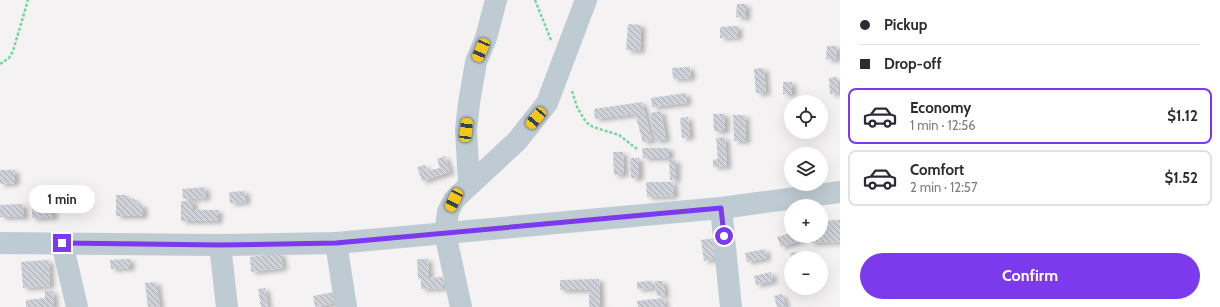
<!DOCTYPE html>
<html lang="en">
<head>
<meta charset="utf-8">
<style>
  :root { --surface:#fff; --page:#f2f2f3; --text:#2b2b33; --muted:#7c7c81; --line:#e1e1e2; --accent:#7c3aed }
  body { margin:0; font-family:Cabin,sans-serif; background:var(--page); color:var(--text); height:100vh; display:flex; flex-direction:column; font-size:15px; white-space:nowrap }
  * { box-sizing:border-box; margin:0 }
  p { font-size:13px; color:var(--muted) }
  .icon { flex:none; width:22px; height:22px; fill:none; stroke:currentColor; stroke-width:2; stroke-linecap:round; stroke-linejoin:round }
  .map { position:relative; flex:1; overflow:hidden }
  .side { display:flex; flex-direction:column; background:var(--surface); width:380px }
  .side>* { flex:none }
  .guide { display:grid; align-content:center; height:88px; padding:0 20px; background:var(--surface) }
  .fabs { position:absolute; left:784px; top:95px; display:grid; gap:8px }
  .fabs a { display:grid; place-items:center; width:44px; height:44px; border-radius:50%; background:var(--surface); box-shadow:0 4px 16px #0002; font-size:20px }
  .end { position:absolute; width:18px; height:18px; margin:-9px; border:5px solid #7c3aed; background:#fff; box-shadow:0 0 0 2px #fff }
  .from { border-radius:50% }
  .bubble { position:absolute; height:28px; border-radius:14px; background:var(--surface); box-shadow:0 4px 16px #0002; font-size:13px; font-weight:800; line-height:28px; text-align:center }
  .car { position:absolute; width:12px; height:24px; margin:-12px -6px; border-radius:5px; box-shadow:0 0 3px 1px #0007; background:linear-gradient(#f5c518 24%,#345 0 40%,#f5c518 0 76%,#345 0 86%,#f5c518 0) }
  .guide b { display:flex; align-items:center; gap:14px; height:38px; font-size:15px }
  .guide b+b { border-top:1px solid var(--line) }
  .guide i { width:10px; height:10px; background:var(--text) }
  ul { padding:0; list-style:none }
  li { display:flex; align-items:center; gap:12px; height:56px; margin:0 8px 6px; padding:0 12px; border:2px solid var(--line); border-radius:8px }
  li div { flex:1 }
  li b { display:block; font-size:15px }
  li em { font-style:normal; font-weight:800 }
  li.selected { border-color:var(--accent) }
  li>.icon { width:36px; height:36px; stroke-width:1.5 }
  .primary-button { display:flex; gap:8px; margin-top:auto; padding:8px 20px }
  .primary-button a { flex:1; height:46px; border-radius:24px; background:var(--accent); color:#fff; font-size:16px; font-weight:800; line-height:46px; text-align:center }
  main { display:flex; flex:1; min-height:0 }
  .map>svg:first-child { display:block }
</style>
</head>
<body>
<main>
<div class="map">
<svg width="840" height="307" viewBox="0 0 840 307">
  <defs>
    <pattern id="building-back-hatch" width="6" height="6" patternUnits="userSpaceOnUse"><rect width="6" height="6" fill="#ced2d8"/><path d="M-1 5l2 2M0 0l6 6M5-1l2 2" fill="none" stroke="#a9adb3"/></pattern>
    <filter id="shadow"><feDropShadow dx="4.5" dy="2.5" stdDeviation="2" flood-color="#0004"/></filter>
  </defs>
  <rect width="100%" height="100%" fill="#f4f2f2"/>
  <g fill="url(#building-back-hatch)" filter="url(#shadow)">
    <polygon points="737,4 746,4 746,18 736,17"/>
    <polygon points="628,24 641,25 640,51 626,50"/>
    <polygon points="738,26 738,37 720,38 720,27"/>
    <polygon points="827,46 837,46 836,60 826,59"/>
    <polygon points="690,67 691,78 673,79 672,68"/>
    <polygon points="764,68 766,93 756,93 754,69"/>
    <polygon points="837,77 839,93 830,94 829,78"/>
    <rect x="783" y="82" width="9" height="12"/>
    <polygon points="686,93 687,103 652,107 651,98"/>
    <polygon points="642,102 652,140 643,142 635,114 595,119 594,109"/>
    <polygon points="661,111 666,139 655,141 650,113"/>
    <polygon points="713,114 725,114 725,131 714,131"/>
    <polygon points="733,115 745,115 746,141 734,141"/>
    <polygon points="688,117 690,137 682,138 680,118"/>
    <polygon points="725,137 727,166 713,167 713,160 718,159 716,138"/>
    <polygon points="642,148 669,148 669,158 643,158"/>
    <polygon points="613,152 623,152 624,174 614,175"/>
    <polygon points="445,156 450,172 422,181 417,167 425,165 427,171 440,168 437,159"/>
    <polygon points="630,158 639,158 639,178 631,178"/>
    <polygon points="669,160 676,160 676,180 670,180"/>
    <polygon points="0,170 15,170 15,183 0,184"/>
    <polygon points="646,182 673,182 674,196 647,197"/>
    <polygon points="205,187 206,198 183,199 182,189"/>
    <polygon points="245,191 246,202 230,203 229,192"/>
    <polygon points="116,195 126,195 126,199 134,199 138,205 143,205 143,216 116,216"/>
    <polygon points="181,201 193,201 193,210 218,210 218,221 181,221"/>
    <polygon points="23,204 24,217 0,217 0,205"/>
    <polygon points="32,209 53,209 53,217 32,218"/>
    <polygon points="840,220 840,242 811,243 810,236 821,236 821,221"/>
    <polygon points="791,233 791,236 802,236 803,240 781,247 777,237"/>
    <polygon points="716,238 720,258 704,261 701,240"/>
    <polygon points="765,249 767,258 747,262 745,253"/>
    <polygon points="797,252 798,258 791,258 790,253"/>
    <polygon points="281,253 283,268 251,272 250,257"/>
    <polygon points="130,259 130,268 111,269 110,260"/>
    <polygon points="417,259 428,259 429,278 443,277 444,288 421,289 421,278 418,279"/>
    <polygon points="49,260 50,286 23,288 21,262"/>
    <polygon points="771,272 773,281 756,285 754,276"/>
    <polygon points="599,279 600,307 589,307 589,290 560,290 560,280"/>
    <polygon points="652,281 653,288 637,289 637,282"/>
    <polygon points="655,281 663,281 665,295 657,296"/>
    <polygon points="156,282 160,306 148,307 145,283"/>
    <polygon points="265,288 268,307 261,307 258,289"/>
    <polygon points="45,291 53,291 54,307 26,307 26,300 45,298"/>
    <polygon points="334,292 336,303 315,307 313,296"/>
    <polygon points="782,294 786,307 777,307 774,296"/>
    <polygon points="664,298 665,307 638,307 637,301"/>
  </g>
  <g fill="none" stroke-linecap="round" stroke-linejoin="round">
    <g stroke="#72d69d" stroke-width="2.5" stroke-dasharray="3 2" stroke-linecap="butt">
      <polyline points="535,0 551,40"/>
      <polyline points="0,64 9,58 13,51 28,0"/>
      <polyline points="572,91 577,107 586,122 593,127 619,135 637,149"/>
    </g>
    <g stroke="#bfcbd2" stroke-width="22">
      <polyline points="469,184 466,130 469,103 476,62 486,38 496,0"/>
      <polyline points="721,208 731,307"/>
      <polyline points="0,243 220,245 336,243 721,208 840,192"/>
      <polyline points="62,243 77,307"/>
      <polyline points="336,243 346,307"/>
      <polyline points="220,245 227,307"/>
      <polyline points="461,307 445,233 448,212 454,200 461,193 517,141 547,103 586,0"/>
    </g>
  </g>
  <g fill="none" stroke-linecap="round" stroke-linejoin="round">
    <polyline stroke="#7c3aed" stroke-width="5" points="62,243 220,245 336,243 721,208 724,236"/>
  </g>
</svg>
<div class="fabs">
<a><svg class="icon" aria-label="locate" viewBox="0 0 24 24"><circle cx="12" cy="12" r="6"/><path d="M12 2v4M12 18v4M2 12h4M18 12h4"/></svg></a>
<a><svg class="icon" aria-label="layers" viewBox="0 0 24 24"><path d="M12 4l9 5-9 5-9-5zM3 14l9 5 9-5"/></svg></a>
<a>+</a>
<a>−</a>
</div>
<i class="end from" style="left:724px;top:236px"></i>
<i class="end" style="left:62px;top:243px"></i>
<div class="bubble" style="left:29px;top:185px;width:66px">1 min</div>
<i class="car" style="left:481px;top:50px;rotate:203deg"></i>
<i class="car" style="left:536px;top:118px;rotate:220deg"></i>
<i class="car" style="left:466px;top:130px;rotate:7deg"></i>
<i class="car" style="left:454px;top:200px;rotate:206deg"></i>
</div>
<section class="side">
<div class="guide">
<b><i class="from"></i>Pickup</b>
<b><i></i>Drop-off</b>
</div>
<ul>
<li class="selected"><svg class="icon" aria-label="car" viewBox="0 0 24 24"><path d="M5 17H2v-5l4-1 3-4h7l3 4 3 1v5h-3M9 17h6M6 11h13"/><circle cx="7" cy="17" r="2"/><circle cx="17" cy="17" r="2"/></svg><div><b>Economy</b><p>1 min · 12:56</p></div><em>$1.12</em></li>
<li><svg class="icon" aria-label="car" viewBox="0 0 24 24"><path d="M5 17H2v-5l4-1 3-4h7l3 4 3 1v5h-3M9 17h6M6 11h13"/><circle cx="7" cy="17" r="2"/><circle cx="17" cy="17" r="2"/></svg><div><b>Comfort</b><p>2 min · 12:57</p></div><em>$1.52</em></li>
</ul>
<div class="primary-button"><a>Confirm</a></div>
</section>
</main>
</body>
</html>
